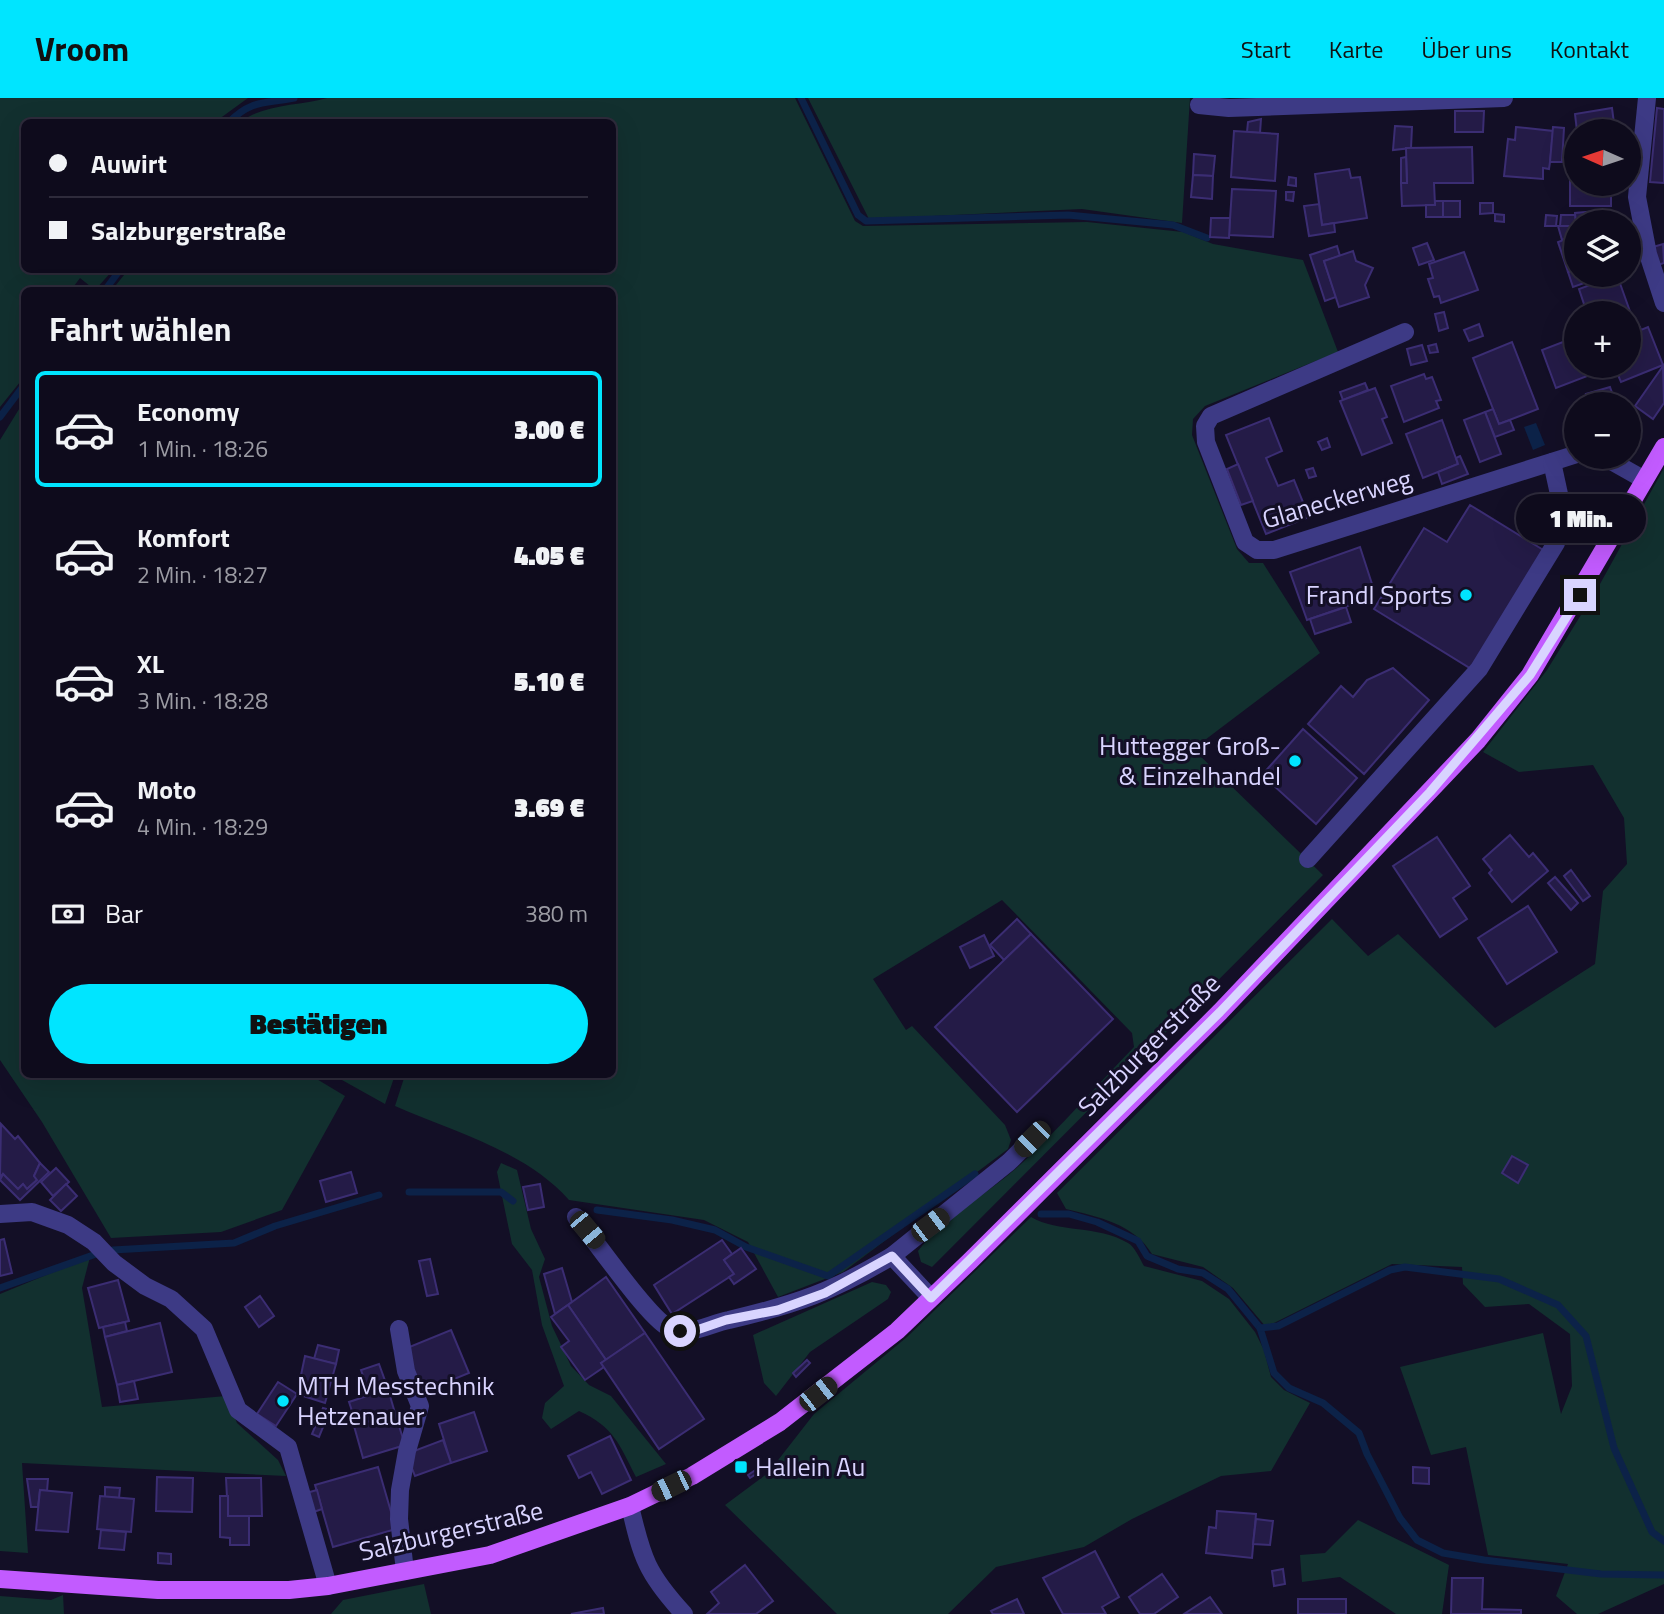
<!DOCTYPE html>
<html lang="de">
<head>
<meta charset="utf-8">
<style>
  :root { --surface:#0e0b1c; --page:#171425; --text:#f1f3f6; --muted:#9b9ba3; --line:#2e2b3b; --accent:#00e5ff }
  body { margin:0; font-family:"Titillium Web",sans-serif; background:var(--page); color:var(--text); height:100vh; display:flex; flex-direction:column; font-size:26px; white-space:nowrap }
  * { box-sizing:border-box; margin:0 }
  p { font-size:23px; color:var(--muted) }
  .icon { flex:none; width:38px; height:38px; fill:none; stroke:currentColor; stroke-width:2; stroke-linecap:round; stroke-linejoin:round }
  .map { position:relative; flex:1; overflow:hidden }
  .panel { position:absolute; left:21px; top:189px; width:595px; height:791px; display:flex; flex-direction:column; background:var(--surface); border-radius:10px; box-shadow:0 7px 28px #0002,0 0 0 2px var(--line) }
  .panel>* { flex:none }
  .top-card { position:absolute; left:21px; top:21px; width:595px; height:154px; border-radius:10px; box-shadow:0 7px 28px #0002,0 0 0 2px var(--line); display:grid; align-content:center; height:154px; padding:0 28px; background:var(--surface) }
  .needle { width:46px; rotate:273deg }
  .tools { position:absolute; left:1564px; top:21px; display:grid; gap:14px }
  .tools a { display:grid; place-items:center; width:77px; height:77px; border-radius:50%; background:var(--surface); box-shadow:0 7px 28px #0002,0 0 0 2px var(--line); font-size:35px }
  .end { position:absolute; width:32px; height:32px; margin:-16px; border:9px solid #d9d4ff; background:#111; box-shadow:0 0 0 4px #111 }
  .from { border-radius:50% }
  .bubble { position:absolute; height:49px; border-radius:24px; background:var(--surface); box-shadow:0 7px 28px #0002,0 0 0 2px var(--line); font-size:23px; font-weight:800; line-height:49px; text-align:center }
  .car { position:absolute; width:21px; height:42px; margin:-21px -10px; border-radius:9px; box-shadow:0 0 5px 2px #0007; background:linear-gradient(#222 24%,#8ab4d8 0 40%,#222 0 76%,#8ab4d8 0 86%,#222 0) }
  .top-card b { display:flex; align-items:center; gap:24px; height:66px; font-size:26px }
  .top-card b+b { border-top:2px solid var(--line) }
  .top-card i { width:18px; height:18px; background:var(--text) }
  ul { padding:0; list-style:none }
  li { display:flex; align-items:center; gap:21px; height:116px; margin:0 14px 10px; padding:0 14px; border:4px solid transparent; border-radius:10px }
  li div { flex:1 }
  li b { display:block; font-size:26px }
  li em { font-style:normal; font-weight:800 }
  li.current { border-color:var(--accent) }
  li>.icon { width:63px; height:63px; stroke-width:1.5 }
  h2 { padding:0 28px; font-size:32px; line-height:84px }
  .pay { display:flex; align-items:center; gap:18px; height:77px; padding:0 28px; font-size:26px }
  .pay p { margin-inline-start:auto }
  .primary-button { display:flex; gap:14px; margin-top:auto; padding:14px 28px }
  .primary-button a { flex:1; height:80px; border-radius:42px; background:var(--accent); color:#111; font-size:28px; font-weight:800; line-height:80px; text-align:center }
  header { display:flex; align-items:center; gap:42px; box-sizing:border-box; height:98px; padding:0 35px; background:var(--accent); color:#111 }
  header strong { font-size:33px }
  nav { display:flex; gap:38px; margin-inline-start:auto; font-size:24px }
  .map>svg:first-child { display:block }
</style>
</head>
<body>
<header>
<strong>Vroom</strong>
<nav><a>Start</a><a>Karte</a><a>Über uns</a><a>Kontakt</a></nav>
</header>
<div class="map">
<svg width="1664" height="1516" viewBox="0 0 1664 1516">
  <rect width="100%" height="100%" fill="#130f26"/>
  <g fill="#12302f">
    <polygon points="0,0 248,0 215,24 24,24 24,172 113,172 95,192 80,180 74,188 76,192 24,192 24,279 0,309"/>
    <path d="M327 0H795L855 123 863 128 1087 124 1183 134 1213 146 1303 162 1338 254 1205 308 1193 321 1192 337 1237 451 1249 465H1263L1320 555 1193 651 1323 777 932 1169 921 1164 918 1153C945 1118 988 1096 1021 1066 1061 1029 1096 988 1134 949L1132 935 1002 802 873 881 906 932 912 928 1005 1027 1011 1042 1008 1051 843 1174 778 1199 748 1144 704 1122 569 1102C526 1053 454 1034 395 1008L405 977 612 976V192H112L128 172H612V24H241C263 6 299 8 327 0Z"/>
    <polygon points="808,0 1190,0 1182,125 1082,111 869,121"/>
    <polygon points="24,303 24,976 310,977 345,998 282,1112 221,1134 111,1140 42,1024 0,962 0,342"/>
    <path d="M1664 370V1486L1598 1516H1577L1556 1498 1568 1466 1488 1457 1466 1349 1431 1357 1400 1269 1543 1235 1561 1316 1572 1288 1570 1236 1529 1206 1485 1209 1463 1186 1462 1169 1392 1166 1266 1229 1233 1190 1203 1169 1152 1156C1134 1126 1099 1119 1066 1111L1057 1095 1332 821 1368 858 1398 836 1495 930 1595 866 1603 793 1627 766 1624 720 1593 667 1519 674 1483 654 1547 572 1600 486Z"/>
    <polygon points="333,977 395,977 385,1006"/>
    <path d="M501 1065 517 1072 531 1131 545 1161 539 1179 552 1228 571 1268 589 1287 611 1298 666 1366 636 1379C619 1346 614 1329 579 1313L551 1331 542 1320 545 1305 564 1288 542 1227 532 1172 512 1146 497 1074Z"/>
    <path d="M1031 1119C1058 1135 1098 1127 1128 1145 1135 1149 1140 1161 1144 1168L1202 1183 1229 1201 1255 1234 1264 1252 1271 1279 1284 1292 1310 1305 1271 1373 1221 1378 1132 1421 1084 1449 996 1469 948 1516H837L725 1407 768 1375 814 1316 907 1239Z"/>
    <polygon points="90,1159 82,1190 102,1309 226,1298 237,1325 278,1362 286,1378 22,1365 28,1455 0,1453 0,1196"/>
    <polygon points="872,1184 886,1187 891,1194 888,1201 810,1254 776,1298 764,1285 753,1237"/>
    <polygon points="1358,1422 1449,1467 1442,1516 1396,1516 1340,1479 1302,1484 1300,1457 1325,1455"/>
    <polygon points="424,1486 431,1516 331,1516 343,1502"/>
    <polygon points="63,1497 64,1516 0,1516 0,1498 51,1502"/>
  </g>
  <polygon fill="#0c2248" points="1536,325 1545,347 1533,352 1524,329"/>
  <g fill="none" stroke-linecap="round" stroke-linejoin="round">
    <g stroke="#0c2248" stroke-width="7">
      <polyline points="801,0 858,117 866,123 1068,117 1173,127 1207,140"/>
      <path d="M229 24C252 1 265 6 294 0"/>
      <polyline points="105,192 120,172"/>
      <polyline points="0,319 24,287"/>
      <polyline points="409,1094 501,1094 513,1103"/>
      <polyline points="597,1112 672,1122 715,1132 746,1149 828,1178 975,1076"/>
      <polyline points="1041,1116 1069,1116 1097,1124 1138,1143 1147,1158 1178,1171 1203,1175 1228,1191 1260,1230 1274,1275 1289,1290 1323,1305 1359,1335 1367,1356 1400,1420 1417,1442 1443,1455 1484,1462 1601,1476 1664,1477"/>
      <polyline points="113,1152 234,1145 275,1128 379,1097"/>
      <polyline points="0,1190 96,1156"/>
      <polyline points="1260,1230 1278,1228 1390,1172 1405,1169 1499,1181 1558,1207 1586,1238 1614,1350 1652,1434 1664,1443"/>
    </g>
  </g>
  <g fill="#241b47" stroke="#3b2d73" stroke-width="2">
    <polygon points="1612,10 1615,33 1577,33 1575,16"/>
    <polygon points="1657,10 1664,11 1664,85 1650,84"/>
    <polygon points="1455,13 1484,13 1483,34 1455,34"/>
    <polygon points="1261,21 1260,35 1247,34 1248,24"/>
    <polygon points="1395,28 1412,29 1411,50 1393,52"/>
    <polygon points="1516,29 1553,33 1550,64 1549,71 1543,70 1543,81 1504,78 1508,41 1515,42"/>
    <polygon points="1553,29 1564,30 1562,64 1550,64"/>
    <polygon points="1234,33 1278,36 1275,83 1231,79"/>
    <polygon points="1472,49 1473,85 1434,85 1435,107 1402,108 1401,85 1407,85 1406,50"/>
    <polygon points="1194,56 1215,58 1213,78 1193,77"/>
    <polygon points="1406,59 1407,85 1401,85 1401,60"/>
    <polygon points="1349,71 1351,80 1360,79 1367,120 1322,127 1315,76"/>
    <polygon points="1570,71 1577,71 1577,86 1611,86 1611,108 1570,108"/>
    <polygon points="1193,77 1213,78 1212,101 1191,99"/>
    <polygon points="1289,79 1296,80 1296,88 1288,87"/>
    <polygon points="1232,91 1276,93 1273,139 1229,137"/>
    <polygon points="1286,94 1294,94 1293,103 1286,102"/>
    <polygon points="1435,103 1443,103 1443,119 1426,119 1426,107 1435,107"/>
    <rect x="1443" y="103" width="17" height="16"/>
    <polygon points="1480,105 1493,105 1493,115 1480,116"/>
    <polygon points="1319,106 1322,127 1334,125 1335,134 1309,138 1304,108"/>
    <polygon points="1608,112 1608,124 1577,124 1576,128 1575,115"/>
    <polygon points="1495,116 1504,117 1504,124 1495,123"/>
    <polygon points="1546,117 1557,118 1556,128 1545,128"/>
    <polygon points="1561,117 1575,117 1576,128 1560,128"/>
    <polygon points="1211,120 1230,120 1229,140 1210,139"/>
    <polygon points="1626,120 1627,124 1608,124 1608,123"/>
    <polygon points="1558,128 1577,128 1577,137 1562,142"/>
    <polygon points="1577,137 1577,171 1568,174 1558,144"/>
    <polygon points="1427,145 1434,162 1419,167 1413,150"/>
    <polygon points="1663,146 1664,165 1658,167 1653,149"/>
    <polygon points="1337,148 1340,158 1324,163 1336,199 1325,203 1310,157"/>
    <polygon points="1635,149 1639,159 1629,163 1629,151"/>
    <polygon points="1353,153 1356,163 1373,170 1365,187 1369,199 1339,209 1324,163"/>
    <polygon points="1464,154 1478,192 1441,205 1439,198 1434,199 1428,181 1433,180 1429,166"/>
    <polygon points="1577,171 1577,177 1591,177 1593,182 1573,189 1568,174"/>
    <polygon points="1617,177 1632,219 1629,220 1629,215 1587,215 1579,191"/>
    <polygon points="1444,214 1448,230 1439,233 1435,216"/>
    <polygon points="1479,226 1483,238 1469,243 1464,232"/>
    <polygon points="1640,229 1641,232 1648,229 1663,267 1621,284 1614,268 1629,268 1629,233"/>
    <polygon points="1576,239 1577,268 1587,268 1590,277 1556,290 1542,252"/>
    <polygon points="1512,244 1538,311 1499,326 1473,260"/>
    <polygon points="1436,246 1438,254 1430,255 1428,248"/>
    <polygon points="1422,247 1427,263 1411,267 1407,251"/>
    <polygon points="1663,268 1664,305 1653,321 1635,308"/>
    <polygon points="1424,276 1426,281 1432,279 1441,302 1436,303 1439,310 1404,324 1391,288"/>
    <polygon points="1365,285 1368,292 1343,302 1340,294"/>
    <polygon points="1610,289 1616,306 1590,306 1586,296"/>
    <polygon points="1375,290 1387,319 1382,321 1392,345 1362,357 1340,303"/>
    <polygon points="1493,311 1499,326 1510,322 1514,332 1495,339 1485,314"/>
    <polygon points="1485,314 1501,356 1480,364 1464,322"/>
    <polygon points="1269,320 1282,353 1266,360 1278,388 1294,382 1309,419 1266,436 1226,337"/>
    <polygon points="1442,322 1458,366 1423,380 1406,336"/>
    <polygon points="1327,340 1330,349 1322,352 1318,344"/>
    <polygon points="1460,358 1468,376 1442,386 1438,374 1458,366 1456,360"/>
    <polygon points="1238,366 1253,403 1241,407 1227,371"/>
    <polygon points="1313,370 1316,378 1309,380 1306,372"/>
    <polygon points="1470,407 1545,453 1473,572 1374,511 1424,430 1447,444"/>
    <polygon points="1360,449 1373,489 1364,492 1368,501 1307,522 1290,474"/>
    <polygon points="1346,509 1351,524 1315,536 1310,521"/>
    <polygon points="1393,570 1429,602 1364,676 1308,626 1341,588 1353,599 1367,582"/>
    <polygon points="1303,631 1357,680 1316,726 1262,677"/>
    <polygon points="1510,737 1529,759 1533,755 1548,773 1512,804 1489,775 1492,772 1483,761"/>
    <polygon points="1437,739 1470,788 1453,800 1467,821 1440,839 1393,768"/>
    <polygon points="1571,772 1590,798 1583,803 1564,778"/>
    <polygon points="1555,779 1578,805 1571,812 1548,785"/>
    <polygon points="1528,808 1557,854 1507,886 1478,840"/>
    <polygon points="1017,821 1031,836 1004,862 990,847"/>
    <polygon points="1031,836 1113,921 1017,1014 935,929"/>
    <polygon points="984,837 994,858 970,870 960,849"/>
    <polygon points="1,1026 15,1041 18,1038 40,1065 34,1078 37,1082 27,1091 23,1086 18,1091 3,1076 0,1079"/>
    <polygon points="1512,1058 1528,1067 1518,1085 1502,1075"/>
    <polygon points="40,1065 49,1074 20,1102 0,1082 3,1076 18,1091 23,1086 27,1091 37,1082 34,1078"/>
    <polygon points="56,1070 69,1084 53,1098 41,1084"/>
    <polygon points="351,1074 357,1095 326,1104 320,1083"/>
    <polygon points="66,1086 77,1098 61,1113 50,1102"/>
    <polygon points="540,1086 544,1109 528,1112 523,1089"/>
    <polygon points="4,1141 12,1175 0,1178 0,1142"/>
    <polygon points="722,1142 732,1156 724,1162 734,1176 672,1216 654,1187"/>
    <polygon points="741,1150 756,1171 734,1186 729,1179 734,1176 724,1162"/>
    <polygon points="430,1161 438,1196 427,1198 419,1163"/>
    <polygon points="562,1170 572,1204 555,1216 544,1176"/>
    <polygon points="606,1179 645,1235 606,1262 568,1207"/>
    <polygon points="118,1182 129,1223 99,1230 88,1190"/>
    <polygon points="260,1198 274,1218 259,1229 245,1209"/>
    <polygon points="568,1207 606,1262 601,1265 604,1269 585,1282 561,1249 569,1243 551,1219"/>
    <polygon points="125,1224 127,1233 105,1239 103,1229"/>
    <polygon points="160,1225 172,1274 117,1287 105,1239"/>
    <polygon points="451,1232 469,1275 420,1295 402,1252"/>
    <polygon points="645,1235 704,1321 659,1351 601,1265"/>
    <polygon points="318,1247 339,1252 336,1266 314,1261"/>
    <polygon points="305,1258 336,1266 325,1305 297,1296"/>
    <polygon points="807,1262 810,1265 796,1279 793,1275"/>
    <polygon points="379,1266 388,1291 370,1297 361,1272"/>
    <polygon points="134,1283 138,1301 120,1304 117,1287"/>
    <polygon points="278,1284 297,1296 276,1328 257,1316"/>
    <polygon points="388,1291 395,1315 357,1328 349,1304"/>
    <polygon points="323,1310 330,1312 319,1339 312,1336"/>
    <polygon points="474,1314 487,1353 451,1365 439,1326"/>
    <polygon points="395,1315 405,1347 363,1360 354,1328"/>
    <polygon points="610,1338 631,1382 602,1396 591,1374 579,1380 568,1358"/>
    <polygon points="443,1342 451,1365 415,1378 406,1356"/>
    <polygon points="378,1369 396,1431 333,1449 315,1387"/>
    <polygon points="760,1369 761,1373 750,1380 748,1377"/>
    <polygon points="1413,1369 1429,1370 1429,1386 1413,1385"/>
    <polygon points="157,1379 193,1380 192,1414 156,1413"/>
    <polygon points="226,1380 261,1380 262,1418 228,1418"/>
    <polygon points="27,1381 48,1381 47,1393 40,1392 38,1409 31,1409"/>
    <polygon points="105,1389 120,1390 119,1400 105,1399"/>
    <polygon points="40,1392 72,1395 68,1434 36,1432"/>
    <polygon points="317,1392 322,1411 311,1415 306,1395"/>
    <polygon points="100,1398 134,1401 131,1434 97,1431"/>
    <polygon points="220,1398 228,1398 228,1418 249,1418 249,1447 230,1447 230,1440 220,1439"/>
    <polygon points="1217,1413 1256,1416 1252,1460 1206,1455 1209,1429 1216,1430"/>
    <polygon points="1256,1421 1273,1423 1270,1447 1253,1446"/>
    <polygon points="101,1432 126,1434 124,1452 99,1450"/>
    <polygon points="1095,1453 1119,1499 1102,1509 1106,1516 1063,1516 1043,1480"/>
    <polygon points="158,1455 171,1456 171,1466 158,1465"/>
    <polygon points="745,1467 773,1503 756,1516 707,1516 719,1505 711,1494"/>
    <polygon points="1283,1471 1285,1486 1274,1488 1272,1473"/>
    <polygon points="1162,1476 1178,1499 1154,1516 1140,1516 1129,1499"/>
    <polygon points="1452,1480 1483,1480 1482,1511 1521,1512 1521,1516 1451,1516"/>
    <polygon points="1210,1499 1222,1516 1184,1516"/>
    <polygon points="1017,1501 1024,1516 993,1516 991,1513"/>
    <rect x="1298" y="1501" width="48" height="15"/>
    <polygon points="603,1510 604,1516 571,1516"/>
  </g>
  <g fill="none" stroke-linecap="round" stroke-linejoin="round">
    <g stroke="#3d3a85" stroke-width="18">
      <polyline points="1647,0 1637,99 1648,156 1664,205"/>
      <polyline points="1199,7 1229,10 1504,0"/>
      <polyline points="1405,234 1211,318 1205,328 1206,344 1245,444 1257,452 1274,452 1577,356"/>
      <polyline points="1604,359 1643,381"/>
      <polyline points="1308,761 1479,571 1556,445 1562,410 1552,364"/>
      <polyline points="0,1116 32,1114 68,1127 94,1144 114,1165 145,1188 171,1201 204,1231 238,1312 288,1349 328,1488"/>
      <path d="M576 1119C594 1141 648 1219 668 1229 689 1240 708 1226 729 1222 797 1206 832 1194 892 1158L931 1200"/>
      <polyline points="892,1158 1009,1064 1038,1035"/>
      <polyline points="399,1231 406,1273 420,1308 407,1353 400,1392 399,1421 405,1473"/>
      <path d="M630 1408C642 1460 647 1476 684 1516"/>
    </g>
    <polyline stroke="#c25bff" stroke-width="18" points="0,1481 158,1492 289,1492 328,1488 490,1457 630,1408 692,1378 780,1324 897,1233 970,1163 1220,914 1478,642 1530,577 1664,349"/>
  </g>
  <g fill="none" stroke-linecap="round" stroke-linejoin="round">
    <polyline stroke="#d9d4ff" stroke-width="9" points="680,1233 694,1233 726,1222 778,1212 825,1195 892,1158 931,1200 1220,914 1430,694 1530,577 1580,497"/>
  </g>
  <g fill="#00e5ff" stroke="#130f26" stroke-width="2.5">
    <circle cx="1466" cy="497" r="7"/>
    <circle cx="1295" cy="663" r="7"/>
    <circle cx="283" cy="1303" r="7"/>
    <rect x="734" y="1362" width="14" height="14" rx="3.5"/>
  </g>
  <g text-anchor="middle" stroke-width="6" stroke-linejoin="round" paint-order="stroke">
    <g font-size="26" fill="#d9d4ff" stroke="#130f26">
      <text transform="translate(1337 401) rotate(-16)" y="9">Glaneckerweg</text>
      <text transform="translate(1149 947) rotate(-45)" y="9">Salzburgerstraße</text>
      <text transform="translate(451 1433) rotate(-13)" y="9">Salzburgerstraße</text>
    </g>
    <g font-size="26" fill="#d9d4ff" stroke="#130f26" text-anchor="end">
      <text x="1452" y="506">Frandl Sports</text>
      <text x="1281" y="657">Huttegger Groß-<tspan x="1281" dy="30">&amp; Einzelhandel</tspan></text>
      <text x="297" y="1297" text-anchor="start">MTH Messtechnik<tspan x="297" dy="30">Hetzenauer</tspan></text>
      <text x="755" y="1378" text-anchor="start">Hallein Au</text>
    </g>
  </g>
</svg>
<div class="tools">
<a><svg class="needle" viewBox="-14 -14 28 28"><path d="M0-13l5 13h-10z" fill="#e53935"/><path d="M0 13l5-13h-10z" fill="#9b9ba3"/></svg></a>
<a><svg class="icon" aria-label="layers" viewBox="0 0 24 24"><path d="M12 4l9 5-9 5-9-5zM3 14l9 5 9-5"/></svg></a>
<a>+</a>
<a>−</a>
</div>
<i class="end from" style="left:680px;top:1233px"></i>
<i class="end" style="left:1580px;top:497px"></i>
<div class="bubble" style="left:1516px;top:396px;width:130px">1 Min.</div>
<i class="car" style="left:1032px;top:1041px;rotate:225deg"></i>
<i class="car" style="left:930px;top:1127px;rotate:53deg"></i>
<i class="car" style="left:587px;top:1132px;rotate:140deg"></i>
<i class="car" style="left:818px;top:1296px;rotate:52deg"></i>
<i class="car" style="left:671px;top:1388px;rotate:244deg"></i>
<div class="top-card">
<b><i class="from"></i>Auwirt</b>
<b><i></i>Salzburgerstraße</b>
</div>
<section class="panel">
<h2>Fahrt wählen</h2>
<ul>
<li class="current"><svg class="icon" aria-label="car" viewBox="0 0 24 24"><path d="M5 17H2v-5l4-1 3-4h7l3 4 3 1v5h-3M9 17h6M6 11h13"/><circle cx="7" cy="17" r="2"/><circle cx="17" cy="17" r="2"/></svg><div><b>Economy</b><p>1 Min. · 18:26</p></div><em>3.00 €</em></li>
<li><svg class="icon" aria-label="car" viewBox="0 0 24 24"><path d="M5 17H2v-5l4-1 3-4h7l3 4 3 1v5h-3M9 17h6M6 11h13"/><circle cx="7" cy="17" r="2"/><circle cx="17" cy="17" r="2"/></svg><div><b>Komfort</b><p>2 Min. · 18:27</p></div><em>4.05 €</em></li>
<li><svg class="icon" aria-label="car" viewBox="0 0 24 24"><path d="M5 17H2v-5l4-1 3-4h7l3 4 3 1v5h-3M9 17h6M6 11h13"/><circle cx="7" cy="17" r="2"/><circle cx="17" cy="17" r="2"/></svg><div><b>XL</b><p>3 Min. · 18:28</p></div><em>5.10 €</em></li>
<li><svg class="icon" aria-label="car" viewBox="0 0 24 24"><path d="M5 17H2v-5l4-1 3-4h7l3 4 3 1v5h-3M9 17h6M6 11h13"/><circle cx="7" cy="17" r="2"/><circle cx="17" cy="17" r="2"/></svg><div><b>Moto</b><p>4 Min. · 18:29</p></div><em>3.69 €</em></li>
</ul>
<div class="pay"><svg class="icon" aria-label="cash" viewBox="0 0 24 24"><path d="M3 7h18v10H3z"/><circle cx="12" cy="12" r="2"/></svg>Bar<p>380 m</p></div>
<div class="primary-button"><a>Bestätigen</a></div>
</section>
</div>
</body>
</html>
